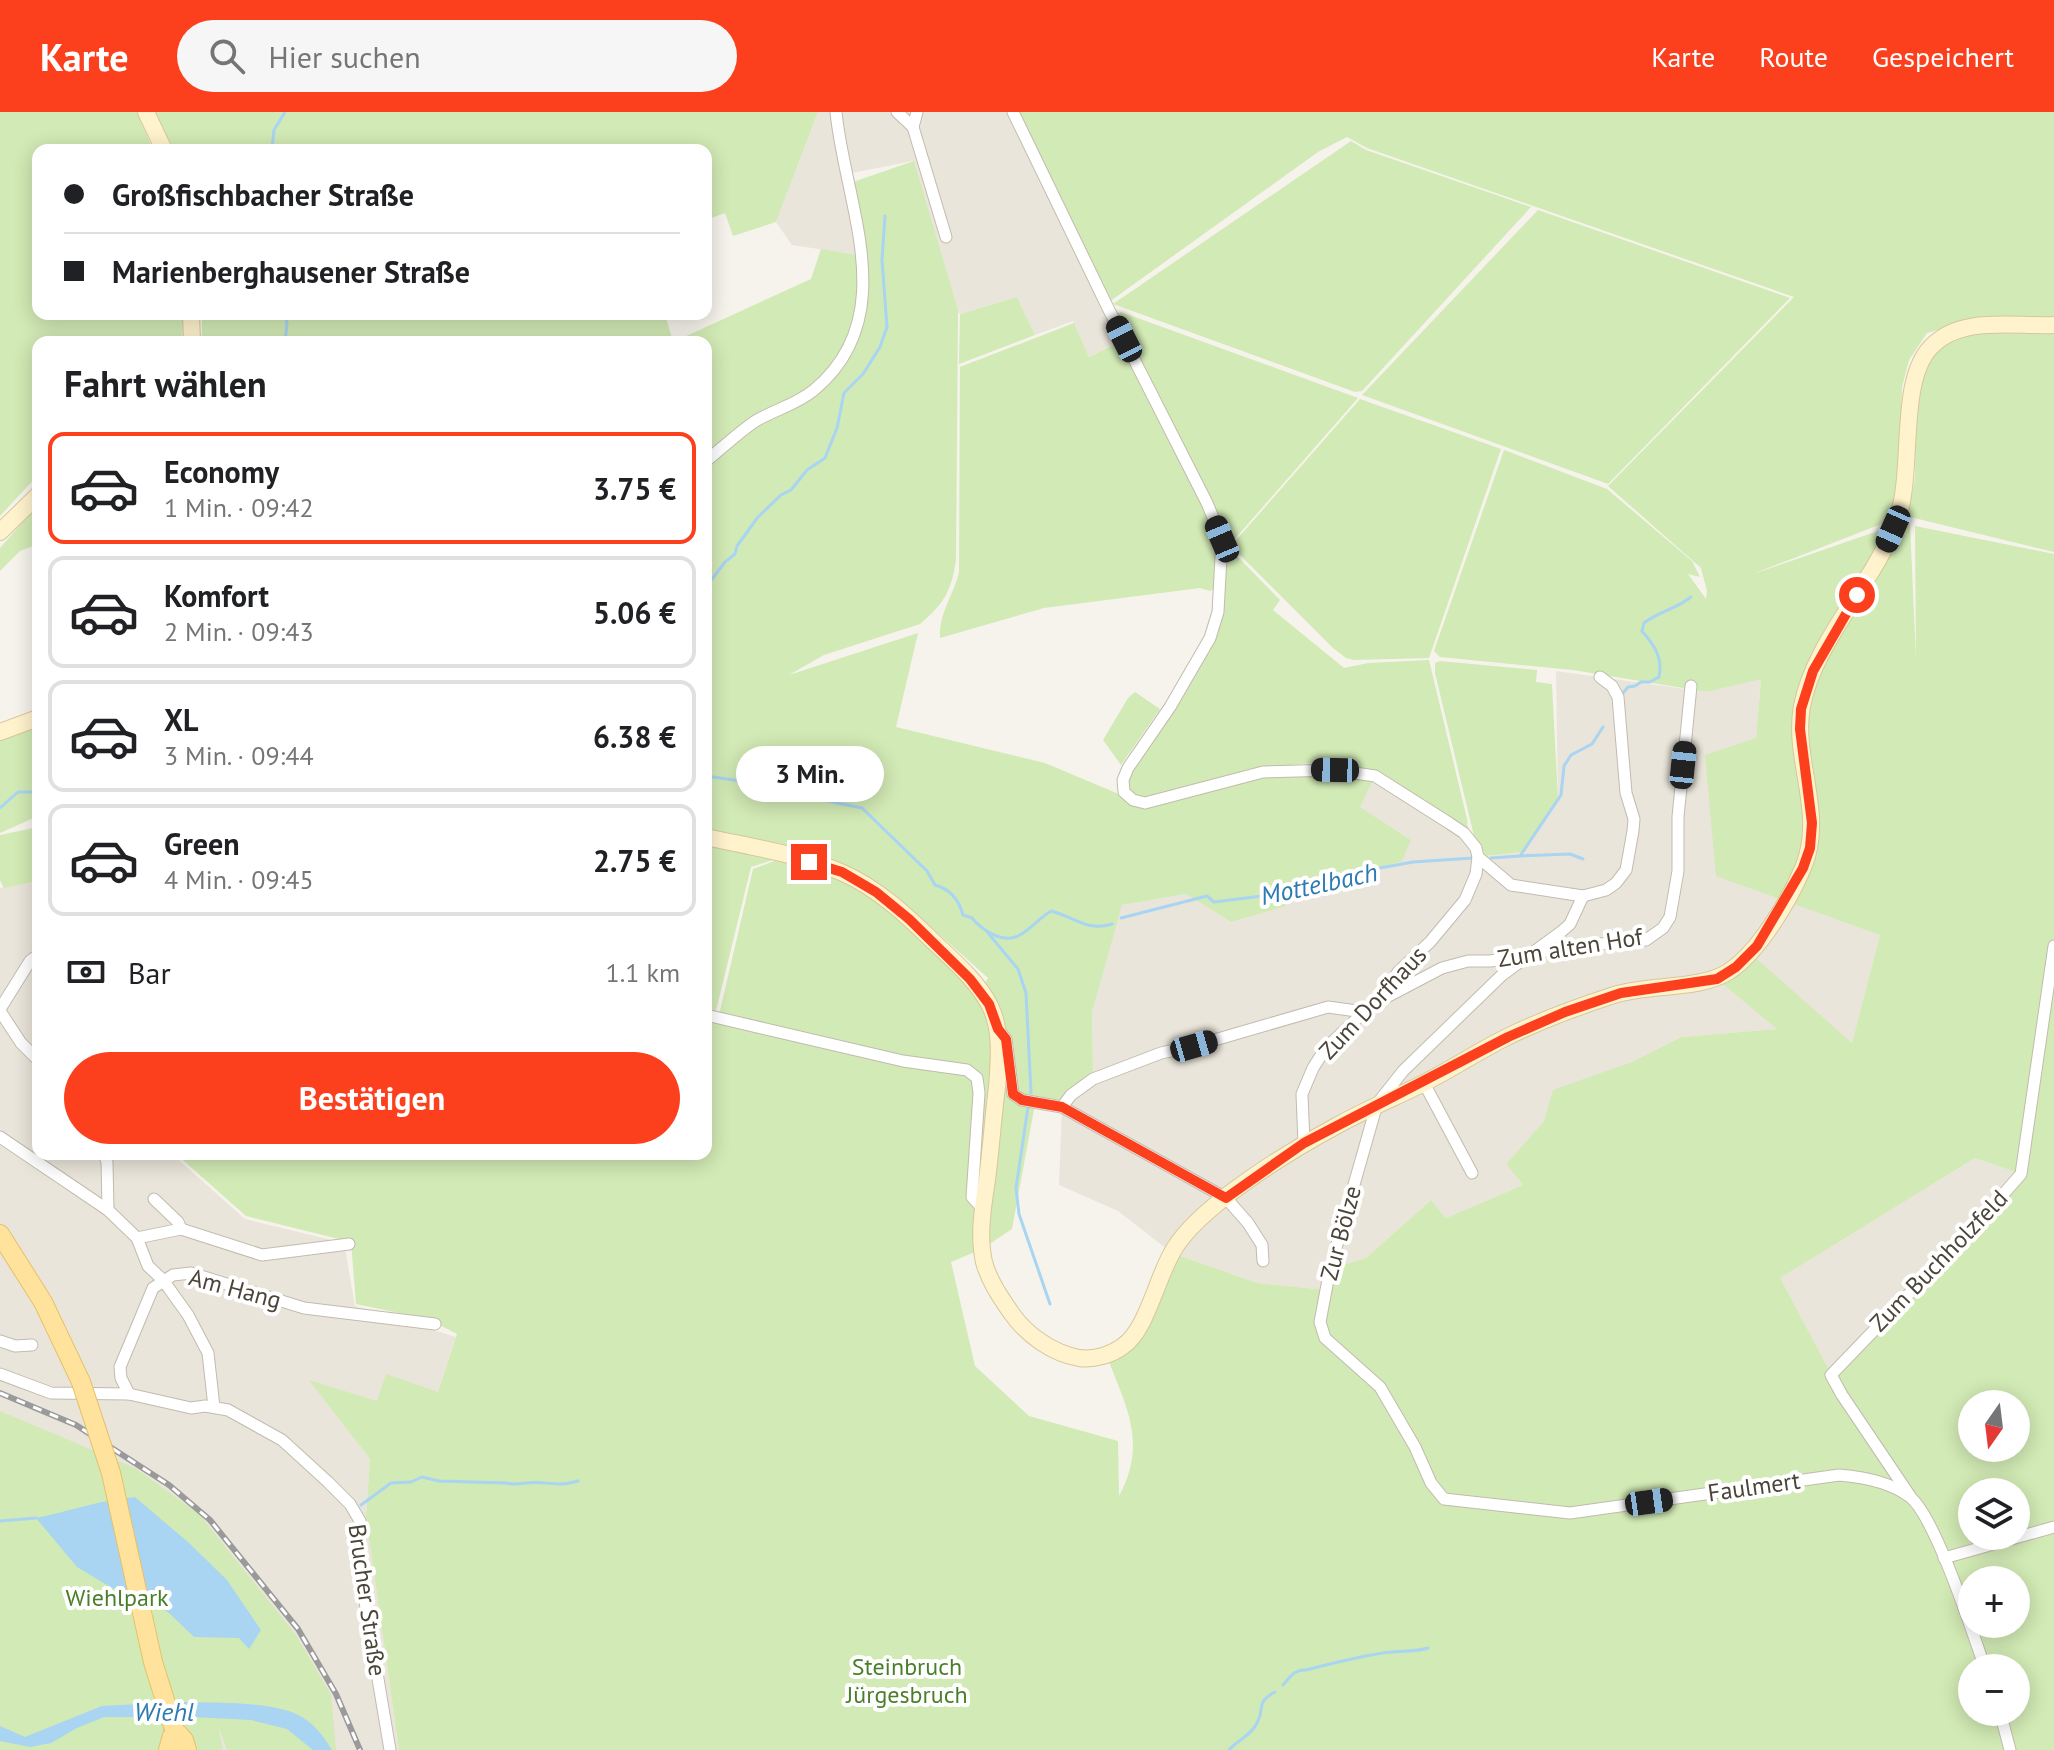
<!DOCTYPE html>
<html lang="de">
<head>
<meta charset="utf-8">
<style>
  :root { --surface:#fff; --page:#f6f6f6; --text:#202124; --muted:#757577; --line:#e0e0e0; --accent:#fc3f1d }
  body { margin:0; font-family:"PT Sans",sans-serif; background:var(--page); color:var(--text); height:100vh; display:flex; flex-direction:column; font-size:30px; white-space:nowrap }
  * { box-sizing:border-box; margin:0 }
  p { font-size:26px; color:var(--muted) }
  .icon { flex:none; width:44px; height:44px; fill:none; stroke:currentColor; stroke-width:2; stroke-linecap:round; stroke-linejoin:round }
  .map { position:relative; flex:1; overflow:hidden }
  .sheet { position:absolute; left:32px; top:224px; width:680px; height:824px; display:flex; flex-direction:column; background:var(--surface); border-radius:16px; box-shadow:0 4px 20px #0003 }
  .sheet>* { flex:none }
  .top-card { position:absolute; left:32px; top:32px; width:680px; height:176px; border-radius:16px; box-shadow:0 4px 20px #0003; display:grid; align-content:center; height:176px; padding:0 32px; background:var(--surface) }
  .needle { width:52px; rotate:194deg }
  .tools { position:absolute; left:1958px; top:1278px; display:grid; gap:16px }
  .tools a { display:grid; place-items:center; width:72px; height:72px; border-radius:50%; background:var(--surface); box-shadow:0 4px 20px #0003; font-size:40px }
  .end { position:absolute; width:36px; height:36px; margin:-18px; border:10px solid #fc3f1d; background:#fff; box-shadow:0 0 0 4px #fff }
  .from { border-radius:50% }
  .bubble { position:absolute; height:56px; border-radius:28px; background:var(--surface); box-shadow:0 4px 20px #0003; font-size:26px; font-weight:700; line-height:56px; text-align:center }
  .car { position:absolute; width:24px; height:48px; margin:-24px -12px; border-radius:10px; box-shadow:0 0 6px 2px #0007; background:linear-gradient(#222 24%,#8ab4d8 0 40%,#222 0 76%,#8ab4d8 0 86%,#222 0) }
  .top-card b { display:flex; align-items:center; gap:28px; height:76px; font-size:30px }
  .top-card b+b { border-top:2px solid var(--line) }
  .top-card i { width:20px; height:20px; background:var(--text) }
  ul { padding:0; list-style:none }
  li { display:flex; align-items:center; gap:24px; height:112px; margin:0 16px 12px; padding:0 16px; border:4px solid var(--line); border-radius:16px }
  li div { flex:1 }
  li b { display:block; font-size:30px }
  li em { font-style:normal; font-weight:700 }
  li.on { border-color:var(--accent) }
  li>.icon { width:72px; height:72px; stroke-width:1.5 }
  h2 { padding:0 32px; font-size:36px; line-height:96px }
  .pay { display:flex; align-items:center; gap:20px; height:88px; padding:0 32px; font-size:30px }
  .pay p { margin-inline-start:auto }
  .cta { display:flex; gap:16px; margin-top:auto; padding:16px 32px }
  .cta a { flex:1; height:92px; border-radius:48px; background:var(--accent); color:#fff; font-size:32px; font-weight:700; line-height:92px; text-align:center }
  header { display:flex; align-items:center; gap:48px; box-sizing:border-box; height:112px; padding:0 40px; background:var(--accent); color:#fff }
  header strong { font-size:38px }
  nav { display:flex; gap:44px; margin-inline-start:auto; font-size:28px }
  .search { width:560px; height:72px; background:var(--page); display:flex; align-items:center; gap:20px; box-sizing:border-box; padding:0 28px; border-radius:44px; color:var(--muted); font-size:30px }
  .map>svg:first-child { display:block }
</style>
</head>
<body>
<header>
<strong>Karte</strong>
<div class="search"><svg class="icon" aria-label="search" viewBox="0 0 24 24"><circle cx="10" cy="10" r="6"/><path d="M15 15l6 6"/></svg>Hier suchen</div>
<nav><a>Karte</a><a>Route</a><a>Gespeichert</a></nav>
</header>
<div class="map">
<svg width="2054" height="1638" viewBox="0 0 2054 1638">
  <rect width="100%" height="100%" fill="#f6f3ec"/>
  <g fill="#eae5da">
    <polygon points="818,0 1018,0 1124,227 1089,245 1073,209 1035,223 1017,185 959,202 913,49 852,61 866,144 792,133 776,110"/>
    <polygon points="1556,559 1707,580 1761,566 1756,626 1786,788 1880,823 1852,932 1752,895 1778,917 1681,925 1632,950 1544,1009 1506,1052 1523,1073 1446,1106 1431,1088 1366,1146 1331,1157 1326,1178 1257,1171 1172,1141 1118,1099 1059,1073 1062,995 1093,967 1092,900 1104,851 1122,793 1186,782 1231,810 1283,795 1310,778 1411,728 1359,695 1375,664 1449,711 1479,745 1522,740 1558,687"/>
    <polygon points="38,769 38,1042 172,1042 245,1107 344,1131 355,1194 456,1225 438,1280 378,1290 311,1269 370,1347 366,1405 399,1638 0,1638 0,776"/>
    <polygon points="1975,1046 2021,1062 1831,1263 1779,1166"/>
  </g>
  <g fill="#d2eab5" fill-rule="evenodd">
    <polygon points="0,0 137,0 153,38 38,38 38,202 183,202 182,230 38,230 38,363 0,404"/>
    <polygon points="154,0 818,0 776,110 733,124 725,101 706,108 706,38 170,38"/>
    <path d="M1018 0H2054V205L1976 207 1927 221 1909 248 1902 275 1900 365 1891 404 1884 411 1750 463 1878 419 1884 420 1903 410 1910 412 1916 548 1915 414 2054 442V1638H399L366 1405 370 1347 309 1268 377 1289 386 1262 438 1280 457 1222 428 1207 356 1192 351 1130 246 1104 176 1042H706V905L719 903 753 757 780 747 849 770 897 802 978 883 988 866 919 804 870 768 706 721V352L757 311 787 300 821 279 849 238 860 216 853 70 914 49 958 198 956 447C952 478 944 492 920 512L824 543 789 563 918 521 896 615 1045 651 1133 688 1143 686 1130 680 1128 664 1202 548 1229 436 1280 488 1273 498 1344 556 1368 551 1429 548 1467 707 1468 718 1372 659 1349 654 1311 651 1248 657 1239 664 1263 660 1375 664 1360 695 1411 728 1402 749 1310 778 1283 795 1231 810 1186 782 1122 793 1092 900 1093 967 1062 995 1035 992 1012 1117 982 1137 951 1150 975 1254 1029 1304 1118 1329 1119 1384C1148 1330 1126 1295 1106 1242L1123 1234 1172 1141 1257 1171 1326 1178 1330 1157 1366 1146 1431 1088 1446 1106 1523 1073 1506 1052 1544 1009 1553 978 1632 950 1681 925 1777 917 1717 867 1750 841 1852 931 1880 823 1716 764 1705 643 1756 626 1761 567 1707 580 1573 558 1440 545 1434 539 1504 338 1607 377 1692 449 1700 465 1688 462 1706 487 1707 479 1701 456 1608 374 1794 185 1367 36 1347 25 1318 40 1109 190ZM1975 1046 2021 1062 1831 1262 1780 1166ZM1972 1292H2016V1336H1972ZM1972 1380H2016V1424H1972ZM1972 1468H2016V1512H1972ZM1972 1556H2016V1600H1972Z"/>
    <polygon points="1351,29 1366,38 1531,95 1362,279 1355,280 1113,192"/>
    <polygon points="1538,98 1790,186 1608,372 1362,283"/>
    <polygon points="821,137 858,143 858,202 840,241 811,279 706,342 706,230 202,230 202,202 665,202 673,230 811,167"/>
    <polygon points="1017,185 1035,223 959,252 960,202"/>
    <polygon points="1121,200 1358,286 1233,429 1225,427 1117,202"/>
    <path d="M1074 211 1089 245 1121 229 1201 388 1219 430 1217 475 1210 479 1200 476 1044 496 940 526C939 500 953 485 959 460L960 255Z"/>
    <path d="M2054 220V440L1906 404C1909 390 1915 375 1915 361 1917 315 1906 244 1961 225 1990 215 2025 223 2054 220Z"/>
    <polygon points="1360,287 1501,337 1429,546 1354,548 1346,546 1333,536 1231,434"/>
    <polygon points="38,393 38,432 20,439 0,459 0,436"/>
    <polygon points="1440,549 1537,558 1536,570 1552,572 1558,687 1522,740 1486,744 1474,724 1435,561 1435,551"/>
    <polygon points="1135,580 1160,597 1121,653 1103,628 1128,586"/>
    <polygon points="38,613 38,704 0,721 0,627"/>
    <polygon points="38,715 38,769 4,776 0,768 0,723"/>
    <polygon points="706,731 776,747 751,755 715,903 706,901"/>
    <polygon points="0,1299 135,1356 199,1402 296,1523 331,1583 336,1638 227,1638 218,1613 223,1638 195,1638 189,1619 163,1626 159,1638 0,1638"/>
  </g>
  <g fill="#a9d4f2">
    <path d="M135 1385 189 1431 227 1468 261 1518 249 1537 239 1526 194 1525 168 1500 130 1478 112 1476 77 1455 36 1406C70 1399 101 1388 135 1385Z"/>
    <path d="M181 1590C213 1591 267 1589 296 1602 311 1608 324 1624 332 1638H313L287 1617 251 1608 192 1605H104L77 1616 51 1631 30 1635 0 1629V1614L25 1625 102 1594Z"/>
  </g>
  <g fill="none" stroke-linecap="round" stroke-linejoin="round">
    <g stroke="#a9d4f2" stroke-width="3">
      <polyline points="272,37 274,18 285,0"/>
      <polyline points="285,202 287,212 285,230"/>
      <polyline points="706,475 725,450 735,442 737,434 758,405 781,383 791,378 807,358 825,346 837,316 844,281 863,262 880,235 887,215 882,148 885,104"/>
      <path d="M1623 581 1628 575 1635 574 1641 570H1650L1659 565C1663 546 1655 534 1642 519L1644 511C1658 500 1676 497 1691 485"/>
      <path d="M706 664 777 674 788 681 862 696 927 759 935 773C950 777 959 788 963 803L972 806C981 817 1002 832 1018 824 1030 818 1039 806 1051 799 1075 805 1087 820 1112 812"/>
      <polyline points="0,696 18,680 38,680"/>
      <polyline points="1520,744 1570,742 1583,747"/>
      <polyline points="1491,746 1520,744 1561,683 1564,654 1571,643 1592,632 1603,615"/>
      <polyline points="1121,806 1207,784 1214,790 1311,778 1325,766 1413,750 1473,746"/>
      <polyline points="988,821 1018,857 1026,881 1031,981"/>
      <polyline points="1028,995 1016,1076 1019,1102 1050,1192"/>
      <path d="M361 1393 391 1371 411 1370 422 1365 439 1369 506 1371C515 1373 517 1372 526 1371 546 1368 554 1376 578 1369"/>
      <polyline points="0,1409 36,1406"/>
      <path d="M1283 1573C1290 1565 1295 1557 1306 1558 1333 1551 1356 1545 1383 1541 1397 1539 1417 1540 1428 1536"/>
      <path d="M1229 1638C1237 1628 1251 1624 1257 1611 1266 1595 1254 1592 1275 1580"/>
    </g>
    <defs>
      <g id="minor">
        <polyline points="897,0 913,15 917,0"/>
        <polyline points="1013,0 1107,194 1207,391 1222,427 1218,500 1210,526 1170,595 1128,656 1123,668 1124,680 1133,688 1145,691 1263,660 1335,658 1375,664 1449,711 1464,721 1476,736 1478,745 1476,762 1465,788 1430,830 1398,860 1382,887 1364,900 1325,937 1313,956 1302,982 1304,1031"/>
        <polyline points="913,15 946,125"/>
        <path d="M706 349C722 336 737 322 754 310 773 298 796 293 814 278 903 204 845 93 836 0"/>
        <path d="M1478 745 1511 773 1583 784 1570 812 1561 820 1502 863 1403 959 1377 992 1330 1157 1320 1210 1325 1226 1380 1275 1415 1335 1431 1371 1444 1387 1570 1401 1839 1363C1863 1365 1891 1370 1910 1385 1935 1404 1973 1522 1985 1556"/>
        <polyline points="1583,784 1606,778 1616,771 1626,758 1633,719 1634,707 1626,681 1618,585 1612,574 1600,565"/>
        <polyline points="1383,887 1442,856 1468,849 1491,849 1566,835 1646,828 1663,816 1670,805 1678,759 1678,705 1691,574"/>
        <polyline points="0,897 30,849 38,843"/>
        <polyline points="0,899 21,931 38,948"/>
        <polyline points="706,903 903,949 967,958 977,966 979,981 972,1085 982,1096"/>
        <polyline points="1002,922 1006,927 1013,982 1022,988 1062,995 1071,983 1093,967 1161,941 1194,934 1328,895 1364,900"/>
        <polyline points="1424,971 1472,1061"/>
        <polyline points="1062,995 1226,1086 1248,1111 1262,1133 1263,1149"/>
        <polyline points="0,1025 108,1098 137,1126 148,1154 163,1168 188,1203 208,1241 214,1295"/>
        <polyline points="104,1042 107,1050 108,1098"/>
        <polyline points="154,1087 178,1110 181,1117"/>
        <polyline points="137,1126 181,1117 262,1143 349,1132"/>
        <polyline points="0,1229 15,1234 32,1233"/>
        <polyline points="0,1262 51,1281 129,1282 191,1296 205,1294 228,1298 282,1328 328,1370 350,1392 360,1409 361,1466 390,1638"/>
        <polyline points="129,1282 121,1266 120,1255 153,1176 173,1163 191,1161 304,1196 435,1212"/>
        <polyline points="1910,1384 1842,1283 1831,1263 1985,1103 2021,1062 2054,834"/>
        <polyline points="1944,1446 2054,1415"/>
        <polyline points="2000,1600 2010,1638"/>
      </g>
      <g id="secondary">
        <polyline points="146,0 164,38"/>
        <polyline points="191,202 192,230"/>
        <polyline points="0,420 38,383"/>
        <polyline points="0,620 38,606"/>
        <path d="M706 725C751 735 800 742 843 761 879 777 908 805 936 832 955 850 978 870 990 894 1002 918 999 948 997 975 993 1006 991 1037 987 1068 983 1094 978 1124 984 1150 989 1169 1001 1186 1012 1202 1027 1223 1052 1241 1079 1246 1094 1248 1111 1243 1123 1234 1149 1216 1157 1160 1178 1131 1208 1089 1291 1038 1338 1013 1365 998 1394 986 1422 972 1450 958 1477 940 1505 926 1539 909 1577 895 1614 883 1648 872 1700 878 1728 860 1758 841 1789 789 1803 756 1826 701 1792 648 1802 594 1815 527 1876 470 1898 405 1914 357 1898 269 1931 235 1961 203 2014 215 2054 213"/>
      </g>
      <g id="primary">
        <polyline points="0,1122 43,1190 81,1270"/>
        <polyline points="174,1617 184,1628 187,1638"/>
        <polyline points="168,1638 174,1617"/>
      </g>
    </defs>
    <use href="#minor" stroke="#c2bbae" stroke-width="13"/>
    <use href="#secondary" stroke="#d6c79b" stroke-width="18"/>
    <use href="#primary" stroke="#e6c16a" stroke-width="20"/>
    <use href="#minor" stroke="#fff" stroke-width="11"/>
    <use href="#secondary" stroke="#fff3cd" stroke-width="16"/>
    <use href="#primary" stroke="#ffe39c" stroke-width="18"/>
    <defs>
      <polyline id="rail" points="0,1281 76,1313 169,1373 210,1408 298,1517 336,1582 360,1638"/>
    </defs>
    <use href="#rail" stroke="#9a9a9a" stroke-width="6"/>
    <use href="#rail" stroke="#fff" stroke-width="3" stroke-dasharray="9" stroke-linecap="butt"/>
    <defs>
      <polyline id="primary-bridge" points="81,1270 111,1361 153,1550 174,1617"/>
    </defs>
    <use href="#primary-bridge" stroke="#e6c16a" stroke-width="20" stroke-linecap="butt"/>
    <use href="#primary-bridge" stroke="#ffe39c" stroke-width="18"/>
  </g>
  <g fill="none" stroke-linecap="round" stroke-linejoin="round">
    <polyline stroke="#fc3f1d" stroke-width="10" points="809,750 842,760 876,780 909,807 970,867 989,892 998,917 1006,927 1013,982 1022,988 1062,995 1226,1086 1304,1031 1508,925 1565,900 1621,881 1717,867 1736,855 1757,834 1803,756 1810,736 1812,711 1800,617 1801,597 1813,559 1857,483"/>
  </g>
  <g text-anchor="middle" stroke-width="8" stroke-linejoin="round" paint-order="stroke">
    <g font-size="24" fill="#4b4439" stroke="#fff">
      <text transform="translate(1570 836) rotate(-9)" y="8">Zum alten Hof</text>
      <text transform="translate(1373 891) rotate(-47)" y="8">Zum Dorfhaus</text>
      <text transform="translate(1341 1121) rotate(-75)" y="8">Zur Bölze</text>
      <text transform="translate(1939 1149) rotate(-46)" y="8">Zum Buchholzfeld</text>
      <text transform="translate(235 1177) rotate(15)" y="8">Am Hang</text>
      <text transform="translate(1754 1375) rotate(-8)" y="8">Faulmert</text>
      <text transform="translate(367 1488) rotate(82)" y="8">Brucher Straße</text>
    </g>
    <g font-size="24" fill="#4a7f2a" stroke="#fff">
      <text x="117" y="1494">Wiehlpark</text>
      <text x="907" y="1563">Steinbruch<tspan x="907" dy="28">Jürgesbruch</tspan></text>
    </g>
    <g font-size="26" font-style="italic" fill="#2e7ab2" stroke="#fff">
      <text transform="translate(1319 772) rotate(-12)" y="9">Mottelbach</text>
      <text x="164" y="1609">Wiehl</text>
    </g>
  </g>
</svg>
<div class="tools">
<a><svg class="needle" viewBox="-14 -14 28 28"><path d="M0-13l5 13h-10z" fill="#e53935"/><path d="M0 13l5-13h-10z" fill="#757577"/></svg></a>
<a><svg class="icon" aria-label="layers" viewBox="0 0 24 24"><path d="M12 4l9 5-9 5-9-5zM3 14l9 5 9-5"/></svg></a>
<a>+</a>
<a>−</a>
</div>
<i class="end from" style="left:1857px;top:483px"></i>
<i class="end" style="left:809px;top:750px"></i>
<div class="bubble" style="left:736px;top:634px;width:148px">3 Min.</div>
<i class="car" style="left:1124px;top:227px;rotate:333deg"></i>
<i class="car" style="left:1893px;top:417px;rotate:204deg"></i>
<i class="car" style="left:1222px;top:427px;rotate:337deg"></i>
<i class="car" style="left:1683px;top:653px;rotate:6deg"></i>
<i class="car" style="left:1335px;top:658px;rotate:271deg"></i>
<i class="car" style="left:1194px;top:934px;rotate:74deg"></i>
<i class="car" style="left:1649px;top:1390px;rotate:82deg"></i>
<div class="top-card">
<b><i class="from"></i>Großfischbacher Straße</b>
<b><i></i>Marienberghausener Straße</b>
</div>
<section class="sheet">
<h2>Fahrt wählen</h2>
<ul>
<li class="on"><svg class="icon" aria-label="car" viewBox="0 0 24 24"><path d="M5 17H2v-5l4-1 3-4h7l3 4 3 1v5h-3M9 17h6M6 11h13"/><circle cx="7" cy="17" r="2"/><circle cx="17" cy="17" r="2"/></svg><div><b>Economy</b><p>1 Min. · 09:42</p></div><em>3.75 €</em></li>
<li><svg class="icon" aria-label="car" viewBox="0 0 24 24"><path d="M5 17H2v-5l4-1 3-4h7l3 4 3 1v5h-3M9 17h6M6 11h13"/><circle cx="7" cy="17" r="2"/><circle cx="17" cy="17" r="2"/></svg><div><b>Komfort</b><p>2 Min. · 09:43</p></div><em>5.06 €</em></li>
<li><svg class="icon" aria-label="car" viewBox="0 0 24 24"><path d="M5 17H2v-5l4-1 3-4h7l3 4 3 1v5h-3M9 17h6M6 11h13"/><circle cx="7" cy="17" r="2"/><circle cx="17" cy="17" r="2"/></svg><div><b>XL</b><p>3 Min. · 09:44</p></div><em>6.38 €</em></li>
<li><svg class="icon" aria-label="car" viewBox="0 0 24 24"><path d="M5 17H2v-5l4-1 3-4h7l3 4 3 1v5h-3M9 17h6M6 11h13"/><circle cx="7" cy="17" r="2"/><circle cx="17" cy="17" r="2"/></svg><div><b>Green</b><p>4 Min. · 09:45</p></div><em>2.75 €</em></li>
</ul>
<div class="pay"><svg class="icon" aria-label="cash" viewBox="0 0 24 24"><path d="M3 7h18v10H3z"/><circle cx="12" cy="12" r="2"/></svg>Bar<p>1.1 km</p></div>
<div class="cta"><a>Bestätigen</a></div>
</section>
</div>
</body>
</html>
